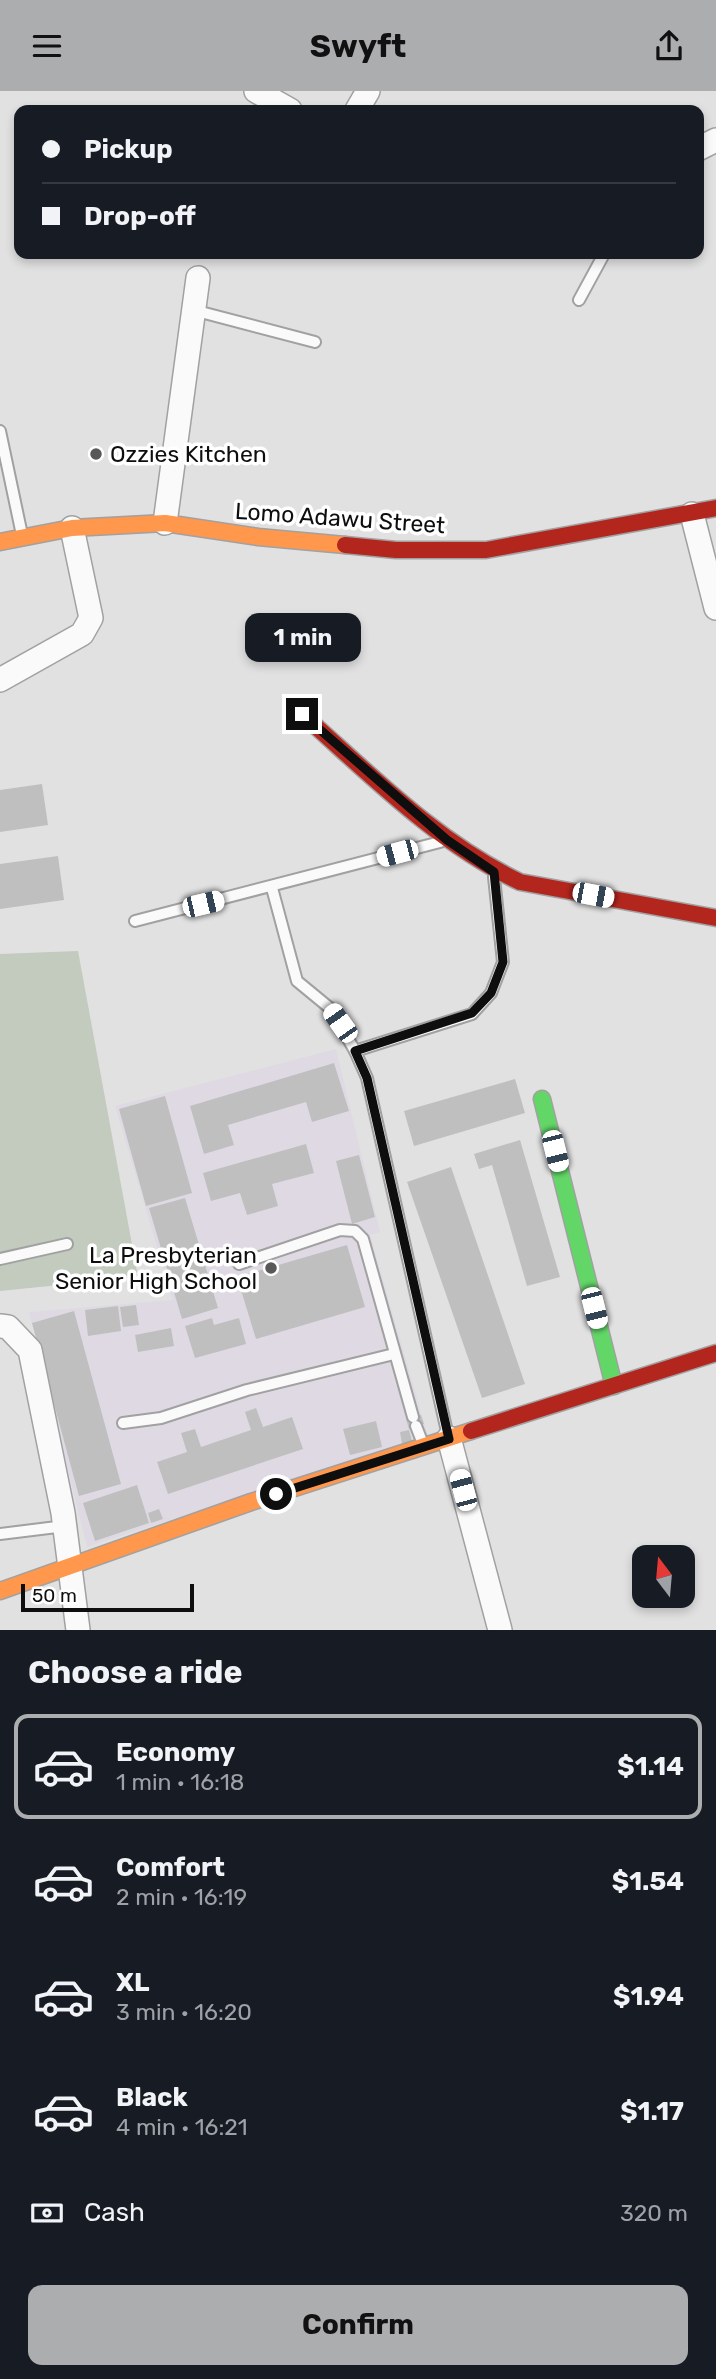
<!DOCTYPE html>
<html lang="en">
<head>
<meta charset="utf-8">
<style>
  :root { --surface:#171b24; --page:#242831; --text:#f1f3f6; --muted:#9ea1a6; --line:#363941; --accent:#acadaf }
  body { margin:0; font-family:Rubik,sans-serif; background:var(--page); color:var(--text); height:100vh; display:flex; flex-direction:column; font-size:26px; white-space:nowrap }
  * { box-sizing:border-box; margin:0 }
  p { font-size:23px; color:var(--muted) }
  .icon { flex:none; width:38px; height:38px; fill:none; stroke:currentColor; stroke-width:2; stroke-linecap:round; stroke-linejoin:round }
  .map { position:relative; height:1539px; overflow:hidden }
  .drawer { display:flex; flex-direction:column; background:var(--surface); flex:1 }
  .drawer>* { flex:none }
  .banner { position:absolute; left:14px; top:14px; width:690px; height:154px; border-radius:14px; box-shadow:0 4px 10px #0003; display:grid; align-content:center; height:154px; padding:0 28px; background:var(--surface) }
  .needle { width:46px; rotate:344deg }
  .buttons { position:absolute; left:632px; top:1454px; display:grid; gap:14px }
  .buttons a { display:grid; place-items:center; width:63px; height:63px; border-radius:14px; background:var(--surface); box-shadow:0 4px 10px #0003; font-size:35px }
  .scale { position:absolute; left:21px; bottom:18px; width:173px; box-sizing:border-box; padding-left:7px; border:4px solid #0e0e0f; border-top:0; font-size:19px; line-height:24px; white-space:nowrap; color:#0e0e0f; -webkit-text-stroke:5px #fff; paint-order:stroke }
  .end { position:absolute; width:32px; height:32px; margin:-16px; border:9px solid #0e0e0f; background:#fff; box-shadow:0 0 0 4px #fff }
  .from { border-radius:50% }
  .bubble { position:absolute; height:49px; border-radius:14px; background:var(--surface); box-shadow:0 4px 10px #0003; font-size:23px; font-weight:700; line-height:49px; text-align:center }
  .car { position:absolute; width:21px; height:42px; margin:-21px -10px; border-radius:9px; box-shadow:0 0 5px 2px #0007; background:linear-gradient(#fff 24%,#345 0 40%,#fff 0 76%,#345 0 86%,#fff 0) }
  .banner b { display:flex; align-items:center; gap:24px; height:66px; font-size:26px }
  .banner b+b { border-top:2px solid var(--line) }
  .banner i { width:18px; height:18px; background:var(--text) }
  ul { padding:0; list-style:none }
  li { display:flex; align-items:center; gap:21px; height:105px; margin:0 14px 10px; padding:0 14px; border:4px solid transparent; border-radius:14px }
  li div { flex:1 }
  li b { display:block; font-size:26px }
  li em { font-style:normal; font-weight:700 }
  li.current { border-color:var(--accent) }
  li>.icon { width:63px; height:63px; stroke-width:1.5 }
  h2 { padding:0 28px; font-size:32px; line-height:84px }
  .pay { display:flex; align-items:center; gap:18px; height:77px; padding:0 28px; font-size:26px }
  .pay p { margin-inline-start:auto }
  .cta { display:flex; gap:14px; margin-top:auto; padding:14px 28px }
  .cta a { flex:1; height:80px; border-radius:14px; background:var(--accent); color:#111; font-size:28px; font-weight:700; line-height:80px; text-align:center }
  header { display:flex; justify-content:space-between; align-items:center; height:91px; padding:0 28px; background:var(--accent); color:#111; font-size:32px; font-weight:700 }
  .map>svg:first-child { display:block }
</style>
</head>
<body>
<header><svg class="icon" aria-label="menu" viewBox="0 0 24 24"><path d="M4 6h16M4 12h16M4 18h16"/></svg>Swyft<svg class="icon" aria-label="share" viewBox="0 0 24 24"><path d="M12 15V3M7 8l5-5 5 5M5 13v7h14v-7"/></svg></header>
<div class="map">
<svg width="716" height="1539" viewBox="0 0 716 1539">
  <rect width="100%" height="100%" fill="#e1e1e1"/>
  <polygon fill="#dfd9e4" points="336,958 380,1141 370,1144 428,1345 87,1456 29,1221 173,1209 115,1015"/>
  <polygon fill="#c3cabe" points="78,860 138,1186 0,1200 0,863"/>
  <g fill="#bfbfbf">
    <polygon points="42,693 48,734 0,741 0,699"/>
    <polygon points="58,765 64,809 0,818 0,773"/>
    <polygon points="334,972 349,1020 312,1031 306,1011 228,1034 234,1054 204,1063 190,1015"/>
    <polygon points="515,988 525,1022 414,1055 404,1020"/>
    <polygon points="165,1005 192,1102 146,1115 119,1018"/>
    <polygon points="520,1049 560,1186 527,1195 492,1074 479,1078 474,1063"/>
    <polygon points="306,1053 314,1082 272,1093 278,1115 247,1124 240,1102 211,1110 203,1082"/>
    <polygon points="359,1064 375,1126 352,1133 336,1070"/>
    <polygon points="451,1076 525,1293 482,1307 407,1091"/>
    <polygon points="185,1107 218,1217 182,1228 149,1117"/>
    <polygon points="347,1154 365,1216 256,1248 237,1186"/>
    <polygon points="136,1214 139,1234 123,1236 120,1216"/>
    <polygon points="118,1215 121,1240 88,1245 85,1219"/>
    <polygon points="74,1220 121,1393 79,1405 32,1232"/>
    <polygon points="212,1227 214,1234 239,1227 246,1253 195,1267 185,1235"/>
    <polygon points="171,1237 174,1255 138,1261 135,1244"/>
    <polygon points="256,1317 263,1336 292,1326 303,1358 168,1403 157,1371 187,1361 181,1342 195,1338 201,1356 251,1339 245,1321"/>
    <polygon points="421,1324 424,1333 409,1338 406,1328"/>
    <polygon points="376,1330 382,1356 350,1364 343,1338"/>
    <polygon points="409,1339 412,1350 402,1353 400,1341"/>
    <polygon points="137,1394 149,1432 95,1450 83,1412"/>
    <polygon points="159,1418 163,1428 151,1432 148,1422"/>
  </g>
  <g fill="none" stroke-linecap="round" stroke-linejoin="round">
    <defs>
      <g id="lane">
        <polyline points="579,209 604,163"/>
        <polyline points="193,219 315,251"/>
        <polyline points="0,340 22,444"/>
        <polyline points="272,797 297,890 331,918 355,960"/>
        <polyline points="135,830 440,751"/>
        <polyline points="0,1168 67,1153"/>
        <polyline points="239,1173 340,1139 355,1140 363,1148 413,1326"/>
        <polyline points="123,1332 161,1327 247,1299 394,1263"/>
        <polyline points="416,1335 423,1353"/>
        <polyline points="448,1345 367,987 355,960 472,923 491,902 503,871 494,786"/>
        <polyline points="0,1443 65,1435"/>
      </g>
      <g id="street">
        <polyline points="256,0 290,19"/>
        <polyline points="357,19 368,0"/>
        <polyline points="698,58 716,49"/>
        <polyline points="692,423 716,517"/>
        <polyline points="165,432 198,187"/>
        <polyline points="0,589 82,543 91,527 72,437"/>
        <polyline points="0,1235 8,1236 30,1259 63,1422 78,1539"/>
        <polyline points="449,1347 500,1539"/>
      </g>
      <polyline id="fast" points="542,1008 614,1295"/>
      <g id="slow">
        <polyline points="0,451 72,437 165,432 258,446 345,454"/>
        <polyline points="0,1500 251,1411 471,1340"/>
      </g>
      <g id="jam">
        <polyline points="345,454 396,459 486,459 716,417"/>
        <path d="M302 623C371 684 436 751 520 791L716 827"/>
        <polyline points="471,1340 716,1262"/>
      </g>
    </defs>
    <use href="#lane" stroke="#a1a1a1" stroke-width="14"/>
    <use href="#street" stroke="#a1a1a1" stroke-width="26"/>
    <use href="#fast" stroke="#a1a1a1" stroke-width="19"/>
    <use href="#slow" stroke="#a1a1a1" stroke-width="19"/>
    <use href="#jam" stroke="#a1a1a1" stroke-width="19"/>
    <use href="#lane" stroke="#fafafa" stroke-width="10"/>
    <use href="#street" stroke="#fafafa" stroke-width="23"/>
    <use href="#fast" stroke="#63d668" stroke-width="16"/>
    <use href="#slow" stroke="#ff974d" stroke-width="16"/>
    <use href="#jam" stroke="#b3261e" stroke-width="16"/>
  </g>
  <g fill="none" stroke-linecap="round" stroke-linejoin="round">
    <polyline stroke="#0e0e0f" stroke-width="9" points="276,1403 449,1348 367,987 355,960 472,922 491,902 503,871 494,781 447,749 302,623"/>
  </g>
  <g fill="#585858" stroke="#fff" stroke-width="2.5">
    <circle cx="96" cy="363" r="7"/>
    <circle cx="271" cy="1177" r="7"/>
  </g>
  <g text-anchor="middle" stroke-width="7" stroke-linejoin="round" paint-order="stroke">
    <g font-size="23" fill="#0e0e0f" stroke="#fff" text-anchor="start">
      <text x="110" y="371">Ozzies Kitchen</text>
      <text x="257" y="1172" text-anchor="end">La Presbyterian<tspan x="257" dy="26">Senior High School</tspan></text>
    </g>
    <g font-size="23" fill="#0e0e0f" stroke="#fff">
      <text transform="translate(340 427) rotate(4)" y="8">Lomo Adawu Street</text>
    </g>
  </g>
</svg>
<div class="buttons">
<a><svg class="needle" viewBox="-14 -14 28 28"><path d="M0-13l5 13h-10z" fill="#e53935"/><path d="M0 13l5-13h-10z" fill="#9ea1a6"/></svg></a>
</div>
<div class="scale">50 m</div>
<i class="end from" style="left:276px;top:1403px"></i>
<i class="end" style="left:302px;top:623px"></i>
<div class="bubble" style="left:245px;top:522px;width:116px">1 min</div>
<i class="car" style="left:397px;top:762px;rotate:255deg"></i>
<i class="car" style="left:593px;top:804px;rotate:101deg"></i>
<i class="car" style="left:203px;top:813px;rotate:77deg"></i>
<i class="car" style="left:340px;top:932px;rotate:325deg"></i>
<i class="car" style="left:555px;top:1060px;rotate:166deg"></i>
<i class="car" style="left:594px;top:1217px;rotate:166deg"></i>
<i class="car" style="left:463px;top:1399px;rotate:345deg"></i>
<div class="banner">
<b><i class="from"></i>Pickup</b>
<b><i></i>Drop-off</b>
</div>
</div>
<section class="drawer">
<h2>Choose a ride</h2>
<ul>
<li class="current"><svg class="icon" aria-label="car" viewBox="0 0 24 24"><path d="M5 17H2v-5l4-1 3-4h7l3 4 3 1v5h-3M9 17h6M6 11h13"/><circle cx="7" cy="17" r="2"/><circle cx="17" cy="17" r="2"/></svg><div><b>Economy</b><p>1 min · 16:18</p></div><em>$1.14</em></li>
<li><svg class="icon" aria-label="car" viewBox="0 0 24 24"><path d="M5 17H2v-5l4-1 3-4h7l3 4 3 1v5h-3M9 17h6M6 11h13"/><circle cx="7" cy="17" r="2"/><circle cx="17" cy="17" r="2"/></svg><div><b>Comfort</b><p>2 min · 16:19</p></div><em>$1.54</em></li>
<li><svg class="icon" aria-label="car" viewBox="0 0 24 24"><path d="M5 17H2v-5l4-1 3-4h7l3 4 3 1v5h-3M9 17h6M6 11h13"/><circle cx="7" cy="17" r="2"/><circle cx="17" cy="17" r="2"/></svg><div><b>XL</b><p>3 min · 16:20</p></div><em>$1.94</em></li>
<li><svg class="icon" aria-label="car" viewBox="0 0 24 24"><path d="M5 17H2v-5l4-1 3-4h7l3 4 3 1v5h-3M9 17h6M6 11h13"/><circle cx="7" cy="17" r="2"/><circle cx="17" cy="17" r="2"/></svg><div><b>Black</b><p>4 min · 16:21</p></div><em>$1.17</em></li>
</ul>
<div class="pay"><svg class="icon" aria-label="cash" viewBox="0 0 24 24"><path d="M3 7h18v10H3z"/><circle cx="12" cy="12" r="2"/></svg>Cash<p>320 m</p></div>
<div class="cta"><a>Confirm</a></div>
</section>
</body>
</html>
